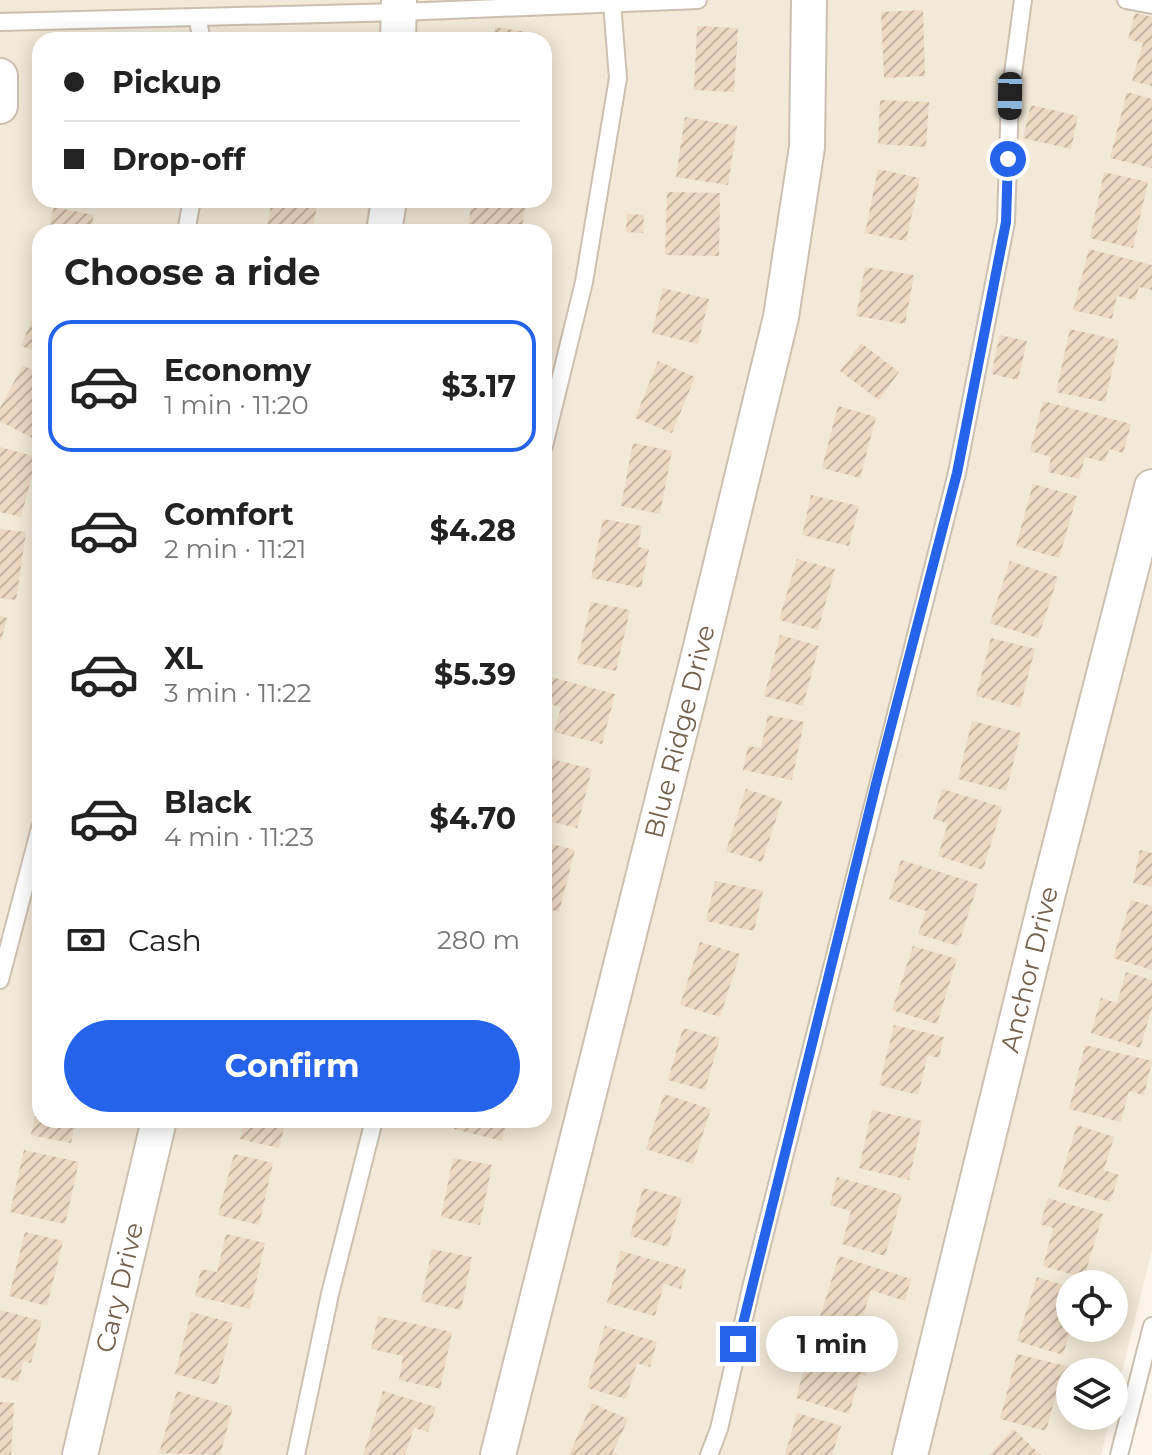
<!DOCTYPE html>
<html lang="en">
<head>
<meta charset="utf-8">
<style>
  :root { --surface:#fff; --page:#f2f2f2; --text:#222; --muted:#767676; --line:#e0e0e0; --accent:#2563eb }
  body { margin:0; font-family:Montserrat,sans-serif; background:var(--page); color:var(--text); height:100vh; display:flex; flex-direction:column; font-size:30px; white-space:nowrap }
  * { box-sizing:border-box; margin:0 }
  p { font-size:26px; color:var(--muted) }
  .icon { flex:none; width:44px; height:44px; fill:none; stroke:currentColor; stroke-width:2; stroke-linecap:round; stroke-linejoin:round }
  .map { position:relative; flex:1; overflow:hidden }
  .details { position:absolute; left:32px; top:224px; width:520px; height:904px; display:flex; flex-direction:column; background:var(--surface); border-radius:24px; box-shadow:0 4px 20px #0003 }
  .details>* { flex:none }
  .hud { position:absolute; left:32px; top:32px; width:520px; height:176px; border-radius:24px; box-shadow:0 4px 20px #0003; display:grid; align-content:center; height:176px; padding:0 32px; background:var(--surface) }
  .controls { position:absolute; left:1056px; top:1270px; display:grid; gap:16px }
  .controls a { display:grid; place-items:center; width:72px; height:72px; border-radius:50%; background:var(--surface); box-shadow:0 4px 20px #0003; font-size:40px }
  .end { position:absolute; width:36px; height:36px; margin:-18px; border:10px solid #2563eb; background:#fff; box-shadow:0 0 0 4px #fff }
  .from { border-radius:50% }
  .bubble { position:absolute; height:56px; border-radius:28px; background:var(--surface); box-shadow:0 4px 20px #0003; font-size:26px; font-weight:700; line-height:56px; text-align:center }
  .car { position:absolute; width:24px; height:48px; margin:-24px -12px; border-radius:10px; box-shadow:0 0 6px 2px #0007; background:linear-gradient(#222 24%,#8ab4d8 0 40%,#222 0 76%,#8ab4d8 0 86%,#222 0) }
  .hud b { display:flex; align-items:center; gap:28px; height:76px; font-size:30px }
  .hud b+b { border-top:2px solid var(--line) }
  .hud i { width:20px; height:20px; background:var(--text) }
  ul { padding:0; list-style:none }
  li { display:flex; align-items:center; gap:24px; height:132px; margin:0 16px 12px; padding:0 16px; border:4px solid transparent; border-radius:24px }
  li div { flex:1 }
  li b { display:block; font-size:30px }
  li em { font-style:normal; font-weight:700 }
  li.on { border-color:var(--accent) }
  li>.icon { width:72px; height:72px; stroke-width:1.5 }
  h2 { padding:0 32px; font-size:36px; line-height:96px }
  .pay { display:flex; align-items:center; gap:20px; height:88px; padding:0 32px; font-size:30px }
  .pay p { margin-inline-start:auto }
  .button { display:flex; gap:16px; margin-top:auto; padding:16px 32px }
  .button a { flex:1; height:92px; border-radius:48px; background:var(--accent); color:#fff; font-size:32px; font-weight:700; line-height:92px; text-align:center }
  .map>svg:first-child { display:block }
</style>
</head>
<body>
<div class="map">
<svg width="1152" height="1455" viewBox="0 0 1152 1455">
  <defs>
    <pattern id="building-hatch" width="6" height="6" patternUnits="userSpaceOnUse" patternTransform="scale(2)"><rect width="6" height="6" fill="#eedac3"/><path d="M-1 1l2-2M0 6l6-6M5 7l2-2" fill="none" stroke="#c5b4a1"/></pattern>
  </defs>
  <rect width="100%" height="100%" fill="#fbf6e9"/>
  <path fill="#f2e9d8" fill-rule="evenodd" d="M0 0H1152V1250L1114 1404V1372H1070V1416H1111L1101 1455H0ZM40 40H544V200H40ZM40 232H544V1120H40ZM1070 1284H1114V1328H1070Z"/>
  <g fill="url(#building-hatch)">
    <polygon points="923,10 925,76 884,78 881,12"/>
    <polygon points="1135,13 1152,17 1152,86 1132,81 1143,43 1128,39"/>
    <polygon points="697,26 738,28 734,92 694,90"/>
    <polygon points="495,27 540,34 539,40 493,40"/>
    <polygon points="82,36 102,38 102,40 81,40"/>
    <polygon points="1127,92 1152,99 1152,168 1110,158"/>
    <polygon points="880,100 929,102 926,147 878,144"/>
    <polygon points="1031,105 1078,116 1071,149 1023,138"/>
    <polygon points="685,117 737,126 728,185 676,177"/>
    <polygon points="878,169 920,178 906,241 865,233"/>
    <polygon points="1104,172 1148,182 1133,248 1090,238"/>
    <polygon points="667,192 720,193 719,256 665,255"/>
    <polygon points="272,200 288,200 317,206 312,232 266,232"/>
    <polygon points="472,200 526,204 521,232 467,232"/>
    <polygon points="54,207 94,215 90,232 48,232"/>
    <polygon points="627,214 644,215 643,233 626,232"/>
    <polygon points="1089,249 1152,265 1152,290 1139,287 1135,300 1117,296 1112,319 1073,310"/>
    <polygon points="865,267 914,275 905,324 856,316"/>
    <polygon points="663,288 709,299 698,344 652,333"/>
    <polygon points="40,300 40,353 21,346"/>
    <polygon points="1070,329 1119,340 1105,402 1056,392"/>
    <polygon points="1000,335 1027,341 1018,380 991,374"/>
    <polygon points="861,343 899,372 879,400 840,371"/>
    <polygon points="658,361 695,377 672,433 635,418"/>
    <polygon points="23,365 40,374 40,442 0,421 0,408"/>
    <polygon points="1043,401 1131,424 1123,453 1109,449 1105,462 1085,457 1079,479 1048,472 1051,457 1030,451"/>
    <polygon points="838,406 876,417 860,478 822,468"/>
    <polygon points="633,443 672,451 660,514 621,506"/>
    <polygon points="0,447 37,457 21,517 0,512"/>
    <polygon points="1033,484 1077,496 1059,558 1016,546"/>
    <polygon points="811,495 859,506 849,546 802,535"/>
    <polygon points="603,519 642,526 638,547 649,549 641,588 591,578"/>
    <polygon points="0,529 26,532 16,600 0,598"/>
    <polygon points="797,559 835,569 818,630 779,620"/>
    <polygon points="1010,561 1058,577 1038,638 990,623"/>
    <polygon points="591,602 630,610 616,671 577,663"/>
    <polygon points="0,616 7,618 1,641 0,641"/>
    <polygon points="780,635 819,646 803,706 764,696"/>
    <polygon points="991,638 1035,649 1020,707 976,696"/>
    <polygon points="551,677 615,694 602,744 554,732 561,707 545,703"/>
    <polygon points="768,715 804,722 792,780 743,770 748,746 761,748"/>
    <polygon points="972,721 1021,733 1006,791 958,779"/>
    <polygon points="552,759 592,769 577,828 544,820 544,793"/>
    <polygon points="746,789 782,801 762,862 726,851"/>
    <polygon points="942,789 1002,807 983,870 938,856 948,823 933,819"/>
    <polygon points="544,842 575,850 559,912 544,908"/>
    <polygon points="1140,850 1152,853 1152,887 1133,883"/>
    <polygon points="901,860 978,884 958,946 918,934 926,911 889,899"/>
    <polygon points="715,881 763,891 754,931 706,921"/>
    <polygon points="1131,900 1152,906 1152,970 1113,958"/>
    <polygon points="700,942 740,954 720,1017 680,1005"/>
    <polygon points="913,946 957,959 937,1024 892,1010"/>
    <polygon points="1126,972 1152,980 1152,1008 1140,1048 1091,1033 1101,998 1117,1003"/>
    <polygon points="894,1025 944,1037 939,1058 928,1055 918,1095 879,1085"/>
    <polygon points="683,1028 720,1038 705,1090 668,1080"/>
    <polygon points="1085,1045 1152,1061 1144,1095 1129,1091 1121,1122 1069,1109"/>
    <polygon points="664,1094 711,1109 693,1164 646,1149"/>
    <polygon points="39,1098 40,1120 76,1120 71,1143 31,1135"/>
    <polygon points="872,1110 922,1121 909,1180 859,1168"/>
    <polygon points="244,1120 286,1120 279,1148 240,1139"/>
    <polygon points="457,1120 507,1120 502,1141 454,1129"/>
    <polygon points="1077,1125 1114,1137 1104,1170 1119,1175 1110,1202 1058,1187"/>
    <polygon points="24,1150 79,1162 65,1224 10,1212"/>
    <polygon points="234,1154 273,1163 259,1225 218,1215"/>
    <polygon points="453,1158 492,1165 480,1225 441,1217"/>
    <polygon points="837,1177 902,1195 885,1256 842,1244 851,1211 830,1205"/>
    <polygon points="643,1188 682,1198 668,1247 630,1236"/>
    <polygon points="1048,1198 1103,1214 1084,1278 1043,1266 1053,1228 1040,1224"/>
    <polygon points="25,1232 63,1241 47,1306 9,1296"/>
    <polygon points="226,1234 265,1243 250,1309 195,1296 201,1269 217,1272"/>
    <polygon points="432,1249 472,1257 461,1310 421,1301"/>
    <polygon points="621,1251 686,1269 681,1289 664,1284 655,1316 607,1303"/>
    <polygon points="839,1256 911,1279 905,1301 871,1290 858,1332 819,1320"/>
    <polygon points="1037,1277 1070,1287 1071,1328 1063,1355 1017,1341"/>
    <polygon points="0,1310 42,1321 31,1363 24,1361 18,1382 0,1377"/>
    <polygon points="191,1312 233,1323 217,1385 175,1374"/>
    <polygon points="378,1316 452,1332 440,1389 399,1380 403,1356 371,1349"/>
    <polygon points="605,1326 657,1342 650,1367 637,1363 626,1399 587,1388"/>
    <polygon points="814,1334 873,1351 865,1376 860,1375 849,1414 796,1398"/>
    <polygon points="1017,1354 1086,1371 1070,1372 1070,1401 1055,1398 1046,1431 1000,1419"/>
    <polygon points="177,1391 233,1407 220,1455 159,1453"/>
    <polygon points="383,1391 436,1407 428,1432 414,1428 405,1455 363,1455"/>
    <polygon points="0,1402 14,1403 11,1455 0,1455"/>
    <polygon points="592,1403 628,1419 613,1452 619,1455 569,1455"/>
    <polygon points="797,1413 841,1426 832,1455 785,1455"/>
    <polygon points="1013,1429 1041,1455 989,1455"/>
  </g>
  <g fill="none" stroke-linecap="round" stroke-linejoin="round">
    <defs>
      <g id="service">
        <polyline points="1126,0 1152,5"/>
        <polyline points="197,17 202,40"/>
        <polyline points="0,22 400,12 698,0"/>
        <polyline points="186,232 192,200"/>
        <polyline points="544,446 584,282 618,78 612,3"/>
        <polyline points="0,980 40,828"/>
        <polyline points="296,1455 330,1294 374,1120"/>
        <polyline points="709,1455 719,1429 751,1288 957,473 1006,222 1010,96 1023,0"/>
        <polyline points="1119,1455 1152,1326"/>
      </g>
      <g id="minor">
        <polyline points="398,40 399,0"/>
        <polyline points="0,76 0,106"/>
        <polyline points="384,232 389,200"/>
        <path id="s1" d="M80 1455 159 1120"/>
        <path id="s2" d="M498 1455 699 655 781 317 807 147 809 0"/>
        <path id="s3" d="M910 1455 1048 893 1152 487"/>
      </g>
    </defs>
    <use href="#service" stroke="#ccc0b0" stroke-width="20"/>
    <use href="#minor" stroke="#ccc0b0" stroke-width="38"/>
    <use href="#service" stroke="#fff" stroke-width="16"/>
    <use href="#minor" stroke="#fff" stroke-width="34"/>
  </g>
  <g fill="none" stroke-linecap="round" stroke-linejoin="round">
    <polyline stroke="#2563eb" stroke-width="10" points="738,1344 876,784 957,473 1006,222 1008,159"/>
  </g>
  <g text-anchor="middle" stroke-width="7" stroke-linejoin="round" paint-order="stroke">
    <g font-size="26" fill="#73614e" stroke="#fefaef">
      <text dy="9" stroke="none"><textPath href="#s2" startOffset="746">Blue Ridge Drive</textPath></text>
      <text dy="9" stroke="none"><textPath href="#s3" startOffset="500">Anchor Drive</textPath></text>
      <text dy="9" stroke="none"><textPath href="#s1" startOffset="172">Cary Drive</textPath></text>
    </g>
  </g>
</svg>
<div class="controls">
<a><svg class="icon" aria-label="locate" viewBox="0 0 24 24"><circle cx="12" cy="12" r="6"/><path d="M12 2v4M12 18v4M2 12h4M18 12h4"/></svg></a>
<a><svg class="icon" aria-label="layers" viewBox="0 0 24 24"><path d="M12 4l9 5-9 5-9-5zM3 14l9 5 9-5"/></svg></a>
</div>
<i class="end from" style="left:1008px;top:159px"></i>
<i class="end" style="left:738px;top:1344px"></i>
<div class="bubble" style="left:766px;top:1316px;width:132px">1 min</div>
<i class="car" style="left:1010px;top:96px;rotate:181deg"></i>
<div class="hud">
<b><i class="from"></i>Pickup</b>
<b><i></i>Drop-off</b>
</div>
<section class="details">
<h2>Choose a ride</h2>
<ul>
<li class="on"><svg class="icon" aria-label="car" viewBox="0 0 24 24"><path d="M5 17H2v-5l4-1 3-4h7l3 4 3 1v5h-3M9 17h6M6 11h13"/><circle cx="7" cy="17" r="2"/><circle cx="17" cy="17" r="2"/></svg><div><b>Economy</b><p>1 min · 11:20</p></div><em>$3.17</em></li>
<li><svg class="icon" aria-label="car" viewBox="0 0 24 24"><path d="M5 17H2v-5l4-1 3-4h7l3 4 3 1v5h-3M9 17h6M6 11h13"/><circle cx="7" cy="17" r="2"/><circle cx="17" cy="17" r="2"/></svg><div><b>Comfort</b><p>2 min · 11:21</p></div><em>$4.28</em></li>
<li><svg class="icon" aria-label="car" viewBox="0 0 24 24"><path d="M5 17H2v-5l4-1 3-4h7l3 4 3 1v5h-3M9 17h6M6 11h13"/><circle cx="7" cy="17" r="2"/><circle cx="17" cy="17" r="2"/></svg><div><b>XL</b><p>3 min · 11:22</p></div><em>$5.39</em></li>
<li><svg class="icon" aria-label="car" viewBox="0 0 24 24"><path d="M5 17H2v-5l4-1 3-4h7l3 4 3 1v5h-3M9 17h6M6 11h13"/><circle cx="7" cy="17" r="2"/><circle cx="17" cy="17" r="2"/></svg><div><b>Black</b><p>4 min · 11:23</p></div><em>$4.70</em></li>
</ul>
<div class="pay"><svg class="icon" aria-label="cash" viewBox="0 0 24 24"><path d="M3 7h18v10H3z"/><circle cx="12" cy="12" r="2"/></svg>Cash<p>280 m</p></div>
<div class="button"><a>Confirm</a></div>
</section>
</div>
</body>
</html>
